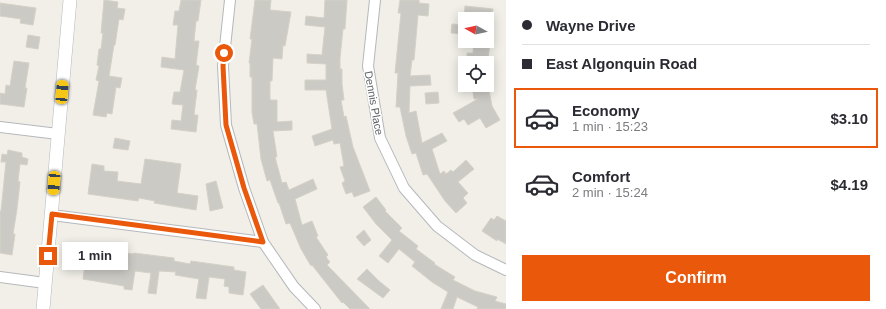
<!DOCTYPE html>
<html lang="en">
<head>
<meta charset="utf-8">
<style>
  :root { --surface:#fff; --page:#f2f2f3; --text:#2b2b33; --muted:#7c7c81; --line:#e1e1e2; --accent:#ea580c }
  body { margin:0; font-family:Helvetica,sans-serif; background:var(--page); color:var(--text); height:100vh; display:flex; flex-direction:column; font-size:15px; white-space:nowrap }
  * { box-sizing:border-box; margin:0 }
  p { font-size:13px; color:var(--muted) }
  .icon { flex:none; width:22px; height:22px; fill:none; stroke:currentColor; stroke-width:2; stroke-linecap:round; stroke-linejoin:round }
  .map { position:relative; flex:1; overflow:hidden }
  .panel { display:flex; flex-direction:column; background:var(--surface); width:380px }
  .panel>* { flex:none }
  .hud { display:grid; align-content:center; height:88px; padding:0 16px; background:var(--surface) }
  .needle { width:26px; rotate:278deg }
  .tools { position:absolute; left:458px; top:12px; display:grid; gap:8px }
  .tools a { display:grid; place-items:center; width:36px; height:36px; border-radius:0px; background:var(--surface); box-shadow:0 2px 10px #0003; font-size:20px }
  .end { position:absolute; width:18px; height:18px; margin:-9px; border:5px solid #ea580c; background:#fff; box-shadow:0 0 0 2px #fff }
  .from { border-radius:50% }
  .bubble { position:absolute; height:28px; border-radius:0px; background:var(--surface); box-shadow:0 2px 10px #0003; font-size:13px; font-weight:700; line-height:28px; text-align:center }
  .car { position:absolute; width:12px; height:24px; margin:-12px -6px; border-radius:5px; box-shadow:0 0 3px 1px #0007; background:linear-gradient(#f5c518 24%,#345 0 40%,#f5c518 0 76%,#345 0 86%,#f5c518 0) }
  .hud b { display:flex; align-items:center; gap:14px; height:38px; font-size:15px }
  .hud b+b { border-top:1px solid var(--line) }
  .hud i { width:10px; height:10px; background:var(--text) }
  ul { padding:0; list-style:none }
  li { display:flex; align-items:center; gap:12px; height:60px; margin:0 8px 6px; padding:0 8px; border:2px solid transparent; border-radius:0px }
  li div { flex:1 }
  li b { display:block; font-size:15px }
  li em { font-style:normal; font-weight:700 }
  li.on { border-color:var(--accent) }
  li>.icon { width:36px; height:36px; stroke-width:1.5 }
  .cta { display:flex; gap:8px; margin-top:auto; padding:8px 16px }
  .cta a { flex:1; height:46px; border-radius:0px; background:var(--accent); color:#fff; font-size:16px; font-weight:700; line-height:46px; text-align:center }
  main { display:flex; flex:1; min-height:0 }
  .map>svg:first-child { display:block }
</style>
</head>
<body>
<main>
<div class="map">
<svg width="506" height="309" viewBox="0 0 506 309">
  <rect width="100%" height="100%" fill="#f1efe8"/>
  <g fill="#cccac5" stroke="#d6d1c6">
    <polygon points="104,0 118,2 117,8 125,9 123,20 119,19 115,45 114,45 109,76 122,78 120,88 116,87 112,114 107,113 106,117 93,115 99,81 96,80 99,66 97,65 99,49 101,49 103,33 101,33"/>
    <polygon points="181,0 201,0 198,21 196,21 194,41 199,41 196,65 199,66 195,90 197,90 194,115 198,115 196,132 171,129 172,120 181,121 183,105 172,104 174,92 180,92 184,70 161,67 162,57 175,59 178,25 173,25 175,11 179,11"/>
    <polygon points="255,0 271,0 270,10 291,12 285,46 283,45 282,59 273,58 272,81 270,81 270,100 277,100 277,122 292,121 292,130 273,131 277,157 275,157 282,183 286,182 289,190 313,179 317,189 295,199 302,225 312,221 318,236 316,237 328,255 326,257 330,262 327,265 370,309 350,309 343,302 342,303 312,265 311,266 301,249 290,223 286,224 279,203 278,203 270,180 267,181 261,159 257,124 254,124 252,112 252,77 250,77 250,63 249,63 252,39 250,39"/>
    <polygon points="325,0 347,0 345,29 343,29 340,58 340,69 342,69 342,84 344,100 341,100 344,117 346,116 353,147 370,191 354,197 352,192 346,194 342,183 345,181 340,167 344,166 340,143 334,144 333,140 315,146 312,136 332,129 326,90 305,90 305,80 326,80 326,64 307,63 307,54 322,55 325,27 305,25 306,16 324,18"/>
    <polygon points="400,0 419,0 419,3 429,4 428,16 418,15 414,60 412,60 410,76 430,75 431,85 410,86 409,113 416,111 422,143 442,133 447,141 432,149 440,174 444,171 446,174 451,170 453,172 466,160 474,169 458,182 468,193 463,198 467,203 456,213 445,201 427,174 423,175 416,153 412,154 406,136 400,107 396,107 398,73 395,73 401,13 398,13"/>
    <polygon points="0,3 36,8 33,25 20,23 21,19 0,16"/>
    <polygon points="465,6 493,9 492,19 464,19"/>
    <polygon points="452,24 463,25 462,34 451,33"/>
    <polygon points="28,35 40,37 38,49 26,47"/>
    <polygon points="474,41 490,42 488,60 485,60 485,63 467,63 467,53 473,53"/>
    <polygon points="14,61 29,63 25,88 27,88 24,107 0,104 0,93 5,94 6,85 10,86"/>
    <polygon points="472,85 485,85 486,90 489,90 492,106 500,120 486,128 480,118 468,125 464,119 459,122 453,113 478,99 474,99"/>
    <polygon points="438,92 439,103 426,104 425,93"/>
    <polygon points="115,138 130,141 128,150 113,148"/>
    <polygon points="8,150 22,153 22,157 28,159 27,165 20,164 18,181 20,182 17,209 13,234 15,234 12,255 0,253 0,211 1,211 6,162 1,162 2,154 7,155"/>
    <polygon points="145,159 181,164 177,193 198,196 196,210 154,203 155,201 139,198 138,201 88,194 92,164 104,166 104,171 118,172 117,181 141,184"/>
    <polygon points="216,181 223,208 210,211 206,184"/>
    <polygon points="376,197 386,210 385,211 402,228 399,231 418,246 416,249 435,263 434,264 455,277 453,280 475,291 497,297 495,301 506,304 506,309 477,309 478,307 457,297 453,309 441,309 448,292 432,282 412,266 415,262 399,249 388,263 379,256 392,240 376,224 363,207"/>
    <polygon points="497,216 506,221 506,244 497,239 497,241 482,231 491,218 494,220"/>
    <polygon points="364,230 371,240 364,246 356,237"/>
    <polygon points="87,247 101,249 100,250 133,254 134,253 174,258 174,261 190,264 191,261 234,267 234,270 246,272 243,295 229,293 229,287 224,286 225,279 209,277 206,299 196,298 199,279 175,275 176,272 159,271 156,294 148,293 151,273 135,271 132,290 124,289 124,286 83,279"/>
    <polygon points="367,269 379,281 390,290 383,298 357,279"/>
    <polygon points="263,285 280,309 261,309 250,294"/>
  </g>
  <g fill="none" stroke-linecap="round" stroke-linejoin="round">
    <defs>
      <g id="minor">
        <polyline points="230,0 223,66 226,125 244,188 263,242 294,287 315,309"/>
        <polyline points="375,0 368,66 380,138 404,188 437,226 475,255 506,270"/>
        <polyline points="0,127 58,134"/>
        <polyline points="52,215 263,242"/>
        <polyline points="0,277 45,283"/>
      </g>
      <polyline id="tertiary" points="43,309 70,0"/>
    </defs>
    <use href="#minor" stroke="#b5b8bc" stroke-width="12"/>
    <use href="#tertiary" stroke="#b5b8bc" stroke-width="14"/>
    <use href="#minor" stroke="#fff" stroke-width="10"/>
    <use href="#tertiary" stroke="#fff" stroke-width="13"/>
  </g>
  <g fill="none" stroke-linecap="round" stroke-linejoin="round">
    <polyline stroke="#ea580c" stroke-width="5" points="48,256 52,214 263,242 244,188 226,125 223,66 224,53"/>
  </g>
  <g text-anchor="middle" stroke-width="3" stroke-linejoin="round" paint-order="stroke">
    <g font-size="11" fill="#5f6368" stroke="#fff">
      <text transform="translate(374 103) rotate(80)" y="4">Dennis Place</text>
    </g>
  </g>
</svg>
<div class="tools">
<a><svg class="needle" viewBox="-14 -14 28 28"><path d="M0-13l5 13h-10z" fill="#e53935"/><path d="M0 13l5-13h-10z" fill="#7c7c81"/></svg></a>
<a><svg class="icon" aria-label="locate" viewBox="0 0 24 24"><circle cx="12" cy="12" r="6"/><path d="M12 2v4M12 18v4M2 12h4M18 12h4"/></svg></a>
</div>
<i class="end from" style="left:224px;top:53px"></i>
<i class="end" style="left:48px;top:256px"></i>
<div class="bubble" style="left:62px;top:242px;width:66px">1 min</div>
<i class="car" style="left:62px;top:92px;rotate:5deg"></i>
<i class="car" style="left:54px;top:183px;rotate:184deg"></i>
</div>
<section class="panel">
<div class="hud">
<b><i class="from"></i>Wayne Drive</b>
<b><i></i>East Algonquin Road</b>
</div>
<ul>
<li class="on"><svg class="icon" aria-label="car" viewBox="0 0 24 24"><path d="M5 17H2v-5l4-1 3-4h7l3 4 3 1v5h-3M9 17h6M6 11h13"/><circle cx="7" cy="17" r="2"/><circle cx="17" cy="17" r="2"/></svg><div><b>Economy</b><p>1 min · 15:23</p></div><em>$3.10</em></li>
<li><svg class="icon" aria-label="car" viewBox="0 0 24 24"><path d="M5 17H2v-5l4-1 3-4h7l3 4 3 1v5h-3M9 17h6M6 11h13"/><circle cx="7" cy="17" r="2"/><circle cx="17" cy="17" r="2"/></svg><div><b>Comfort</b><p>2 min · 15:24</p></div><em>$4.19</em></li>
</ul>
<div class="cta"><a>Confirm</a></div>
</section>
</main>
</body>
</html>
